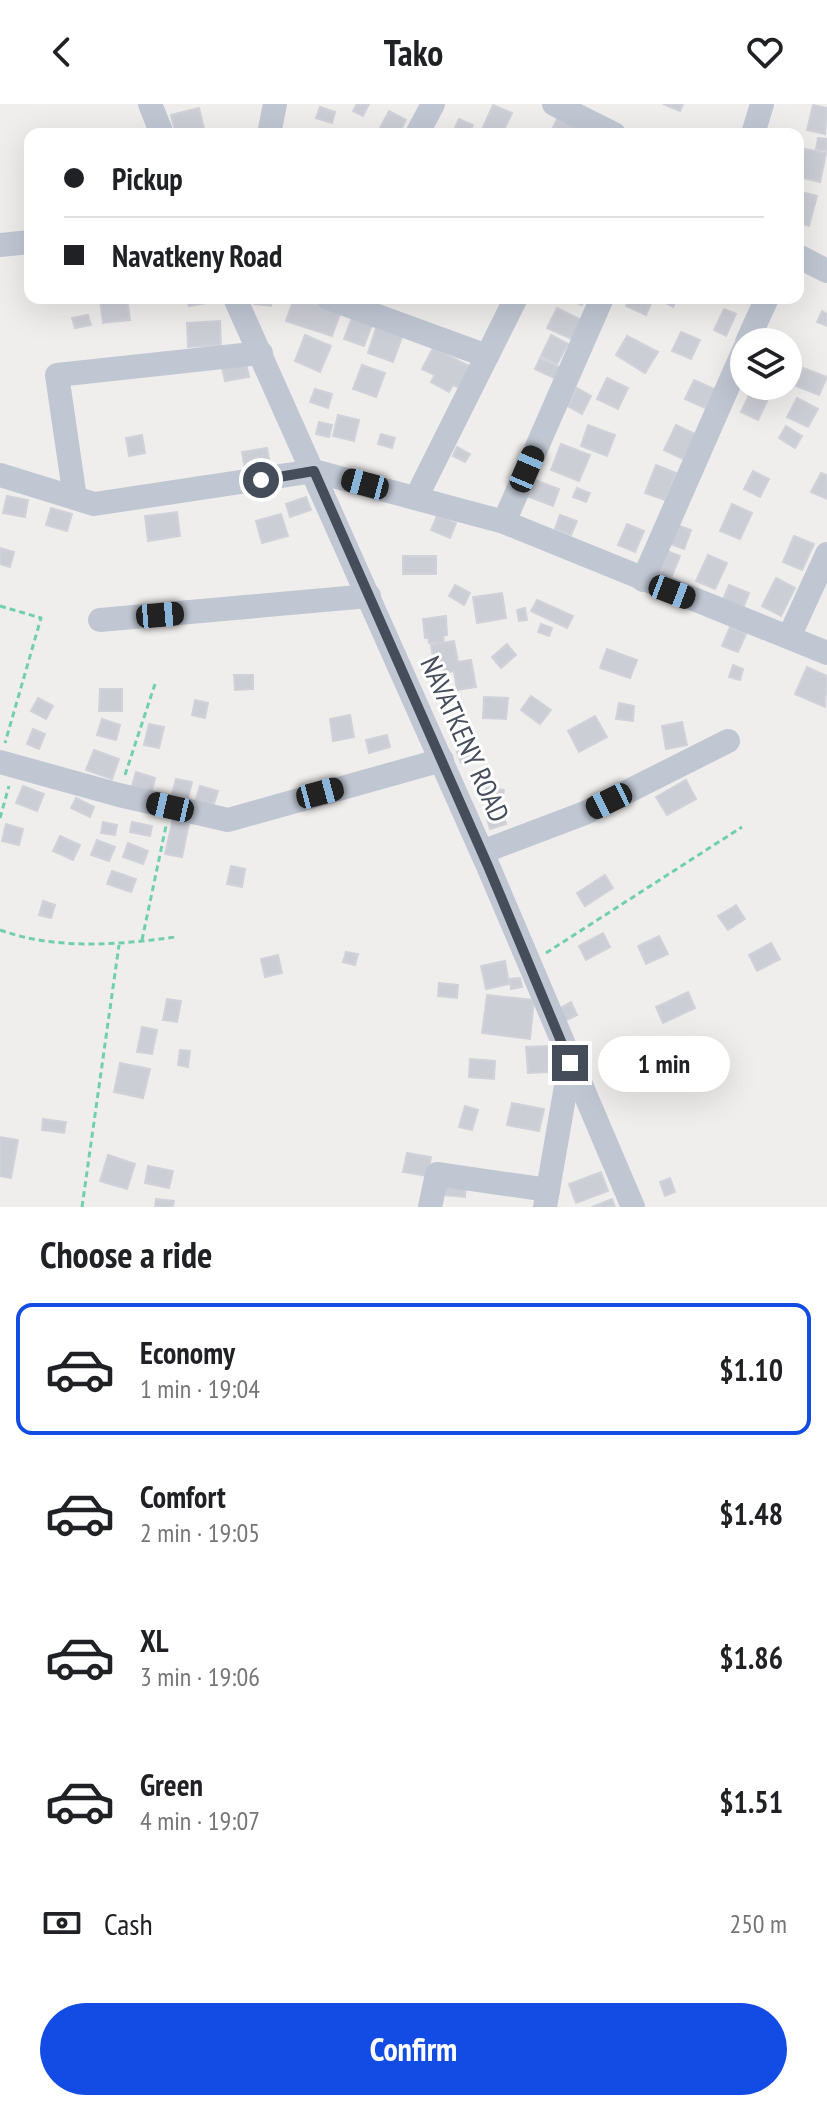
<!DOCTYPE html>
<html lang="en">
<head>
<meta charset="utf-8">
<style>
  :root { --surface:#fff; --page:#f2f2f2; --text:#202124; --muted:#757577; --line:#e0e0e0; --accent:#134ce4 }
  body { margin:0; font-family:"PT Sans Narrow",sans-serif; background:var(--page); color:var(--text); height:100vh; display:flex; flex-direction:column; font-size:30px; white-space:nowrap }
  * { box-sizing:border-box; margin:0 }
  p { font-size:26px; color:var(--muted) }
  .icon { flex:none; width:44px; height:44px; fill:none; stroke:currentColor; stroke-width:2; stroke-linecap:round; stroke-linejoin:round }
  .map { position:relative; height:1103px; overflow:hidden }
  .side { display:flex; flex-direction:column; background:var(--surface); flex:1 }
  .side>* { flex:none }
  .guide { position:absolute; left:24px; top:24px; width:780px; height:176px; border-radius:16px; box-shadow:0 8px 32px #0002; display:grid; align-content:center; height:176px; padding:0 40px; background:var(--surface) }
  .tools { position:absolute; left:730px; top:224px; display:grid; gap:16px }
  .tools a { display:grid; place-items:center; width:72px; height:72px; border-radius:50%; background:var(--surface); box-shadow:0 8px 32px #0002; font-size:40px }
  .end { position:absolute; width:36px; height:36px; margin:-18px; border:10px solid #454d5b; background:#fff; box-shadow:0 0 0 4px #fff }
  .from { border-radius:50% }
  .bubble { position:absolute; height:56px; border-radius:28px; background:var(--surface); box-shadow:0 8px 32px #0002; font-size:26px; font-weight:700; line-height:56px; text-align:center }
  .car { position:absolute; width:24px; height:48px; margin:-24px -12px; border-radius:10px; box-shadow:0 0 6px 2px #0007; background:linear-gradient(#222 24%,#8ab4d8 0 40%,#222 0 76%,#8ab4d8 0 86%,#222 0) }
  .guide b { display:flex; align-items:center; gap:28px; height:76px; font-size:30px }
  .guide b+b { border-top:2px solid var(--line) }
  .guide i { width:20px; height:20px; background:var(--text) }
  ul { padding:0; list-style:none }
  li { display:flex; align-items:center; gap:24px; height:132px; margin:0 16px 12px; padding:0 24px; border:4px solid transparent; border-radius:16px }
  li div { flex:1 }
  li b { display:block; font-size:30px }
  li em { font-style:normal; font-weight:700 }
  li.active { border-color:var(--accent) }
  li>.icon { width:72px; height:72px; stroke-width:1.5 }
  h2 { padding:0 40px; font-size:36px; line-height:96px }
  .pay { display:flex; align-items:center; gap:20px; height:88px; padding:0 40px; font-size:30px }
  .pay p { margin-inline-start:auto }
  .cta { display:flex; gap:16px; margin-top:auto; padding:16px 40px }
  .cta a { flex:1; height:92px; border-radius:48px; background:var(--accent); color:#fff; font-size:32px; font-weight:700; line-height:92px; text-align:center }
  header { display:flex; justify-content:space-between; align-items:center; height:104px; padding:0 40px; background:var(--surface); font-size:36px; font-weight:700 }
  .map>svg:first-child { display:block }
</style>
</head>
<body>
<header><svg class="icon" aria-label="back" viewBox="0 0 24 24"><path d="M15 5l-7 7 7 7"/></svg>Tako<svg class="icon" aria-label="heart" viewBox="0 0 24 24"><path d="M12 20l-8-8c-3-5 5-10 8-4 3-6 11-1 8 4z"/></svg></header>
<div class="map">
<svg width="827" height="1103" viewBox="0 0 827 1103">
  <rect width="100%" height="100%" fill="#f0eeed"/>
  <g fill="#ccced5" stroke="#d1d2d9" stroke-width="2">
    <polygon points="357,0 369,0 363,12 353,7"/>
    <polygon points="663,0 683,0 680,7"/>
    <polygon points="493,1 512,9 502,30 480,30"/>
    <polygon points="813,1 827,4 825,30 807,26"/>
    <polygon points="320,3 335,8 332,19 316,14"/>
    <polygon points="199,4 204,25 176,30 171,11"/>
    <polygon points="389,7 406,16 399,30 378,28"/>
    <polygon points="559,11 580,21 576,30 550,30"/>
    <polygon points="459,15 473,21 469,30 452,30"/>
    <polygon points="150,24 151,30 131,30 130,28"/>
    <polygon points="818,34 827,35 827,47 816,45"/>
    <polygon points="805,45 826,49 820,78 799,73"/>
    <polygon points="798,87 817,92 809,122 798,119"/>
    <polygon points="127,194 130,216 103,219 100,195"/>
    <polygon points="187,194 206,194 207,199 189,202"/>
    <polygon points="255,194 273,194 271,202 254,200"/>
    <polygon points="294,194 341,207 332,232 286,217"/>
    <polygon points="565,194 585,194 582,201"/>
    <polygon points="629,194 651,194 653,195 646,211 626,202"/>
    <polygon points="658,194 677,194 673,203"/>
    <polygon points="557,204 585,218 576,237 547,224"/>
    <polygon points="724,205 736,210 726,232 714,226"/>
    <polygon points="822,207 827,210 827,222 817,218"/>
    <polygon points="88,211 91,221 75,224 72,214"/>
    <polygon points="353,211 373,218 364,242 344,235"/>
    <polygon points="220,217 221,241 188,243 187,219"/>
    <polygon points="376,224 402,233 393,258 368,249"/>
    <polygon points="681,228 700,236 691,255 672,247"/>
    <polygon points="305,231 331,242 320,268 295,257"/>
    <polygon points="551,231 568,240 557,260 541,252"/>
    <polygon points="627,232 658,248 645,269 616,251"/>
    <polygon points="433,244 471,263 460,284 453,281 449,288 431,278 435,271 422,265"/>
    <polygon points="540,254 561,264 556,275 535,265"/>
    <polygon points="246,259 249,273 225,277 222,263"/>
    <polygon points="362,261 385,269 376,293 353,285"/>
    <polygon points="803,264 827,273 819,291 796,282"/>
    <polygon points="607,274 628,284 618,305 597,295"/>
    <polygon points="694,276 714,285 705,304 685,295"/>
    <polygon points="577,284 591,292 582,310 568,302"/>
    <polygon points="315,285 332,290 328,304 310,298"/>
    <polygon points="750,289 767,297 758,316 741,308"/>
    <polygon points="797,294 818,305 808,323 787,313"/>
    <polygon points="338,311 359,316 354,337 333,332"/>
    <polygon points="319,318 332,321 329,333 316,330"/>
    <polygon points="588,321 615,331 607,352 581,342"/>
    <polygon points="676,321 695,330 683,355 664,346"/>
    <polygon points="786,322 802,332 795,344 779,334"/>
    <polygon points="381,330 395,334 392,344 378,340"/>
    <polygon points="142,331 145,349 129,352 126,334"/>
    <polygon points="561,340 590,351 579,377 551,366"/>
    <polygon points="457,343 470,350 465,358 453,352"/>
    <polygon points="267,344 271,367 246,372 242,348"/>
    <polygon points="656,361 676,369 665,396 645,389"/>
    <polygon points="753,367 769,375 760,393 744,385"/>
    <polygon points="821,369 827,371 827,395 811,388"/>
    <polygon points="535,376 559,385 553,402 529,393"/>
    <polygon points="577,384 590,389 586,398 573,393"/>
    <polygon points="7,392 28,396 25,413 3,409"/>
    <polygon points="306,393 311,406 290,413 286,400"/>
    <polygon points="732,400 752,409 740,435 720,427"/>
    <polygon points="51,404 72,410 67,427 46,421"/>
    <polygon points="177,408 180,432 148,437 145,412"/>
    <polygon points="281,410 288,432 262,439 256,417"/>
    <polygon points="560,411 577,417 571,431 555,425"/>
    <polygon points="437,412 456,419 450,434 431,426"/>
    <polygon points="627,420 644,427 635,448 618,441"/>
    <polygon points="677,421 691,426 684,445 670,440"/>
    <polygon points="794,432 814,440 802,466 783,458"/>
    <polygon points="0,444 14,448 10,463 0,460"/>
    <polygon points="667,447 680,452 671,474 659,470"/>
    <polygon points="708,451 727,459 715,485 696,477"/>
    <rect x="403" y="452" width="33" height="18"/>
    <polygon points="776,474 795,484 781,512 762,502"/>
    <polygon points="455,481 470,489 464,501 449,492"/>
    <polygon points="729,481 749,489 742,507 722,498"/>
    <polygon points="502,489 506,514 477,519 473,493"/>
    <polygon points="537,496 573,512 567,524 531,507"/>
    <polygon points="525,504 527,516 519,517 517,506"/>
    <polygon points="446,512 447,531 443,532 444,538 429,539 428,533 425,534 423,515"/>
    <polygon points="541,520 552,524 549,532 538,528"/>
    <polygon points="730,523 746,530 738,548 722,542"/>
    <polygon points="454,537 458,558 471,556 476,583 457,586 454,567 436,571 431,541"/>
    <polygon points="507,540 516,551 501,564 492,553"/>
    <polygon points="607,545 637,556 630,574 600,564"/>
    <polygon points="733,561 743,565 740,576 729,573"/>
    <polygon points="807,563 827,572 825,603 795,590"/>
    <polygon points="234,571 253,571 253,585 235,586"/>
    <polygon points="100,585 122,585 122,607 99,607"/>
    <polygon points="531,592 551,606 540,620 521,606"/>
    <polygon points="484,593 508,594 506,615 483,614"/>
    <polygon points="38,594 53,602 46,615 31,607"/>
    <polygon points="195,596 208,599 205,614 192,611"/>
    <polygon points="619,599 634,602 633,617 616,615"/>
    <polygon points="350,611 354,633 333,637 330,615"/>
    <polygon points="595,612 607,633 579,648 568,627"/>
    <polygon points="102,615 120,621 116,636 97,631"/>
    <polygon points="682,618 687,641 666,645 662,622"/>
    <polygon points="149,620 164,623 159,644 144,641"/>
    <polygon points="33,625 45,630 39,645 27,640"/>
    <polygon points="387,631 390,643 369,649 366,636"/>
    <polygon points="470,643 474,654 461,659 457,648"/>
    <polygon points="94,646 119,655 112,675 86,666"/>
    <polygon points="136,668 155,674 152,687 132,682"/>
    <polygon points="176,675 192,678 187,698 171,694"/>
    <polygon points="686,676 696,695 667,711 656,693"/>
    <polygon points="23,682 44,690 37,707 16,699"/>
    <polygon points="200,682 218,687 212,706 194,701"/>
    <polygon points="486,683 504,686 502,696 484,694"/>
    <polygon points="76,694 94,703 90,713 71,704"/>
    <polygon points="503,710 506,720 490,725 487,715"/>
    <polygon points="173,715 189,719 182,753 165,750"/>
    <polygon points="103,718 117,721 115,731 101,729"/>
    <polygon points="132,718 152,722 150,732 130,728"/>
    <polygon points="6,720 23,725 19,741 2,737"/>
    <polygon points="60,732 80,741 73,756 53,747"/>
    <polygon points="97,736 115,743 109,757 91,751"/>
    <polygon points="128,739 148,747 143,760 123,753"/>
    <polygon points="231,762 245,765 242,783 227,780"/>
    <polygon points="112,767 136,775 131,788 107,780"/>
    <polygon points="605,771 613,784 585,802 577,789"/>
    <polygon points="43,797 55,801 51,814 39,811"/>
    <polygon points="736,801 745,815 728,826 718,812"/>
    <polygon points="603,829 610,843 586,856 579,842"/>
    <polygon points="659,832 668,850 646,860 638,842"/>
    <polygon points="771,839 780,855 757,867 749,851"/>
    <polygon points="346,848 358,850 355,861 343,858"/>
    <polygon points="278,851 282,869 265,873 261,855"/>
    <polygon points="505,857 509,880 486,885 481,862"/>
    <polygon points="520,874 522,883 511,885 510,875"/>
    <polygon points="439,879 458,881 457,894 438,892"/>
    <polygon points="688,888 695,904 663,919 656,903"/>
    <polygon points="487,891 534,896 530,935 482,929"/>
    <polygon points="167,895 181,897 177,918 163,916"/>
    <polygon points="571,898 577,911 565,917 559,905"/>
    <polygon points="142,923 157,926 152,950 137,948"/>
    <polygon points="549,942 550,968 528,969 526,943"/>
    <polygon points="180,946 190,947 188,963 178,961"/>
    <polygon points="470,955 495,957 494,975 469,973"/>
    <polygon points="120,959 150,965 143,994 114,988"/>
    <polygon points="512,999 544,1005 539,1027 507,1021"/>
    <polygon points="465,1002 478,1006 472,1026 459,1023"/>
    <polygon points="43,1015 66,1018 64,1029 42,1026"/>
    <polygon points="0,1033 18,1036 11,1074 0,1072"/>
    <polygon points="407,1049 431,1053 428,1072 403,1068"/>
    <polygon points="108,1051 135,1060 127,1085 100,1077"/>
    <polygon points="148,1062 173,1067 169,1084 145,1079"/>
    <polygon points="601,1068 608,1087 576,1099 569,1080"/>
    <polygon points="670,1074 675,1088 665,1092 660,1078"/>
    <polygon points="444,1077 466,1078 465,1093 443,1091"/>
    <polygon points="156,1095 174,1097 173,1103 155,1103"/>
    <polygon points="612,1095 615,1103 592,1103"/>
  </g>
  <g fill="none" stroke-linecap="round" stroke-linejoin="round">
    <g stroke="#71cfb0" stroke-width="3" stroke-dasharray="6 4" stroke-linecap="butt">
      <polyline points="0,502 41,514 5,639"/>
      <polyline points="125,671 155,580"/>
      <polyline points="0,714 9,682"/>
      <path d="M0 826C55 846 118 841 175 833"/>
      <polyline points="142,836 166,722"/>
      <polyline points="546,849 742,723"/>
      <polyline points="82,1103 119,841"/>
    </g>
    <g stroke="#c0c7d3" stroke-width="24">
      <polyline points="150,0 162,30"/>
      <polyline points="554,0 614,30"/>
      <polyline points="269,30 275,0"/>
      <polyline points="417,30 433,0"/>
      <polyline points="753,30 762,0"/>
      <polyline points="0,141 30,138"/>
      <polyline points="798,152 827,167"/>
      <polyline points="235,194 488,762 633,1103"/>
      <polyline points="328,194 487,252"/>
      <polyline points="747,238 767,194"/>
      <polyline points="0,371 94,400 314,367 504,418 827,549"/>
      <polyline points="75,394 57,271 261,249"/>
      <polyline points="416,394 516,194"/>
      <polyline points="504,418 602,194"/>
      <polyline points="643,476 744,246"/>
      <polyline points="100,516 369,492"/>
      <polyline points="789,533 827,450"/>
      <polyline points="0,658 119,691 228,716 442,656"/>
      <polyline points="482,748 585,709 728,637"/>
      <polyline points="430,1103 437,1070 548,1086"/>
      <polyline points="545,1103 570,959"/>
    </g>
  </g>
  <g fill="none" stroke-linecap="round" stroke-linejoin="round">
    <polyline stroke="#454d5b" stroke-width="10" points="261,376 314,367 488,762 570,959"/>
  </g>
  <g text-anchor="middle" stroke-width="6" stroke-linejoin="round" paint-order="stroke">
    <g font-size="28" fill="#454d5b" stroke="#fff">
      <text transform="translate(465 635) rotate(66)" y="10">NAVATKENY ROAD</text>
    </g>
  </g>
</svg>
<div class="tools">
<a><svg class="icon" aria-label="layers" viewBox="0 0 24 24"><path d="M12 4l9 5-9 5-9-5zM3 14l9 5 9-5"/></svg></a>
</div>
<i class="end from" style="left:261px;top:376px"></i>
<i class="end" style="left:570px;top:959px"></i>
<div class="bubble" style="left:598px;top:932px;width:132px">1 min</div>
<i class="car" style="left:527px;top:365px;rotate:23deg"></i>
<i class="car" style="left:365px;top:380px;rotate:285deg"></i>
<i class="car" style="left:672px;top:488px;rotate:111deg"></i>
<i class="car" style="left:160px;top:511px;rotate:85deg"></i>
<i class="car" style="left:320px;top:689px;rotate:75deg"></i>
<i class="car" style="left:609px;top:697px;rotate:244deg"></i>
<i class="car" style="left:170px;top:703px;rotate:283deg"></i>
<div class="guide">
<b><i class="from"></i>Pickup</b>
<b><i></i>Navatkeny Road</b>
</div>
</div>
<section class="side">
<h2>Choose a ride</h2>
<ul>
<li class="active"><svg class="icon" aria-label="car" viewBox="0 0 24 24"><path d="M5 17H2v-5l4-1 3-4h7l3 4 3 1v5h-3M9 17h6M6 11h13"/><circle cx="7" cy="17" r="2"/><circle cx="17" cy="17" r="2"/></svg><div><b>Economy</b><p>1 min · 19:04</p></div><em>$1.10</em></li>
<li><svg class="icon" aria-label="car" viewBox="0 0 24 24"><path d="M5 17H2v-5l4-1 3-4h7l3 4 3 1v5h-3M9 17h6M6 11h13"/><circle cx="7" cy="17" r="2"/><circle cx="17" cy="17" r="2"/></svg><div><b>Comfort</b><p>2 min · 19:05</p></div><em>$1.48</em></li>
<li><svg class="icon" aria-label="car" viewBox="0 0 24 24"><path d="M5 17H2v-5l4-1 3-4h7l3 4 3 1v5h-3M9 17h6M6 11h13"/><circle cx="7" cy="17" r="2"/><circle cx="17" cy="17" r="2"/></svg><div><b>XL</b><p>3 min · 19:06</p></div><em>$1.86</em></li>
<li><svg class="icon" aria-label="car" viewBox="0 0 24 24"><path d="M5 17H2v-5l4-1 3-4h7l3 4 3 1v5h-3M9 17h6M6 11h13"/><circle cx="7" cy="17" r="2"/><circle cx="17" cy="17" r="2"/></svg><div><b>Green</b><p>4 min · 19:07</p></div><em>$1.51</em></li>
</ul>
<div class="pay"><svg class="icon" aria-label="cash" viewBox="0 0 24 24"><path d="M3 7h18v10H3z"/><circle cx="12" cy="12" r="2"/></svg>Cash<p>250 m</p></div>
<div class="cta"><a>Confirm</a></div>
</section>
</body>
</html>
